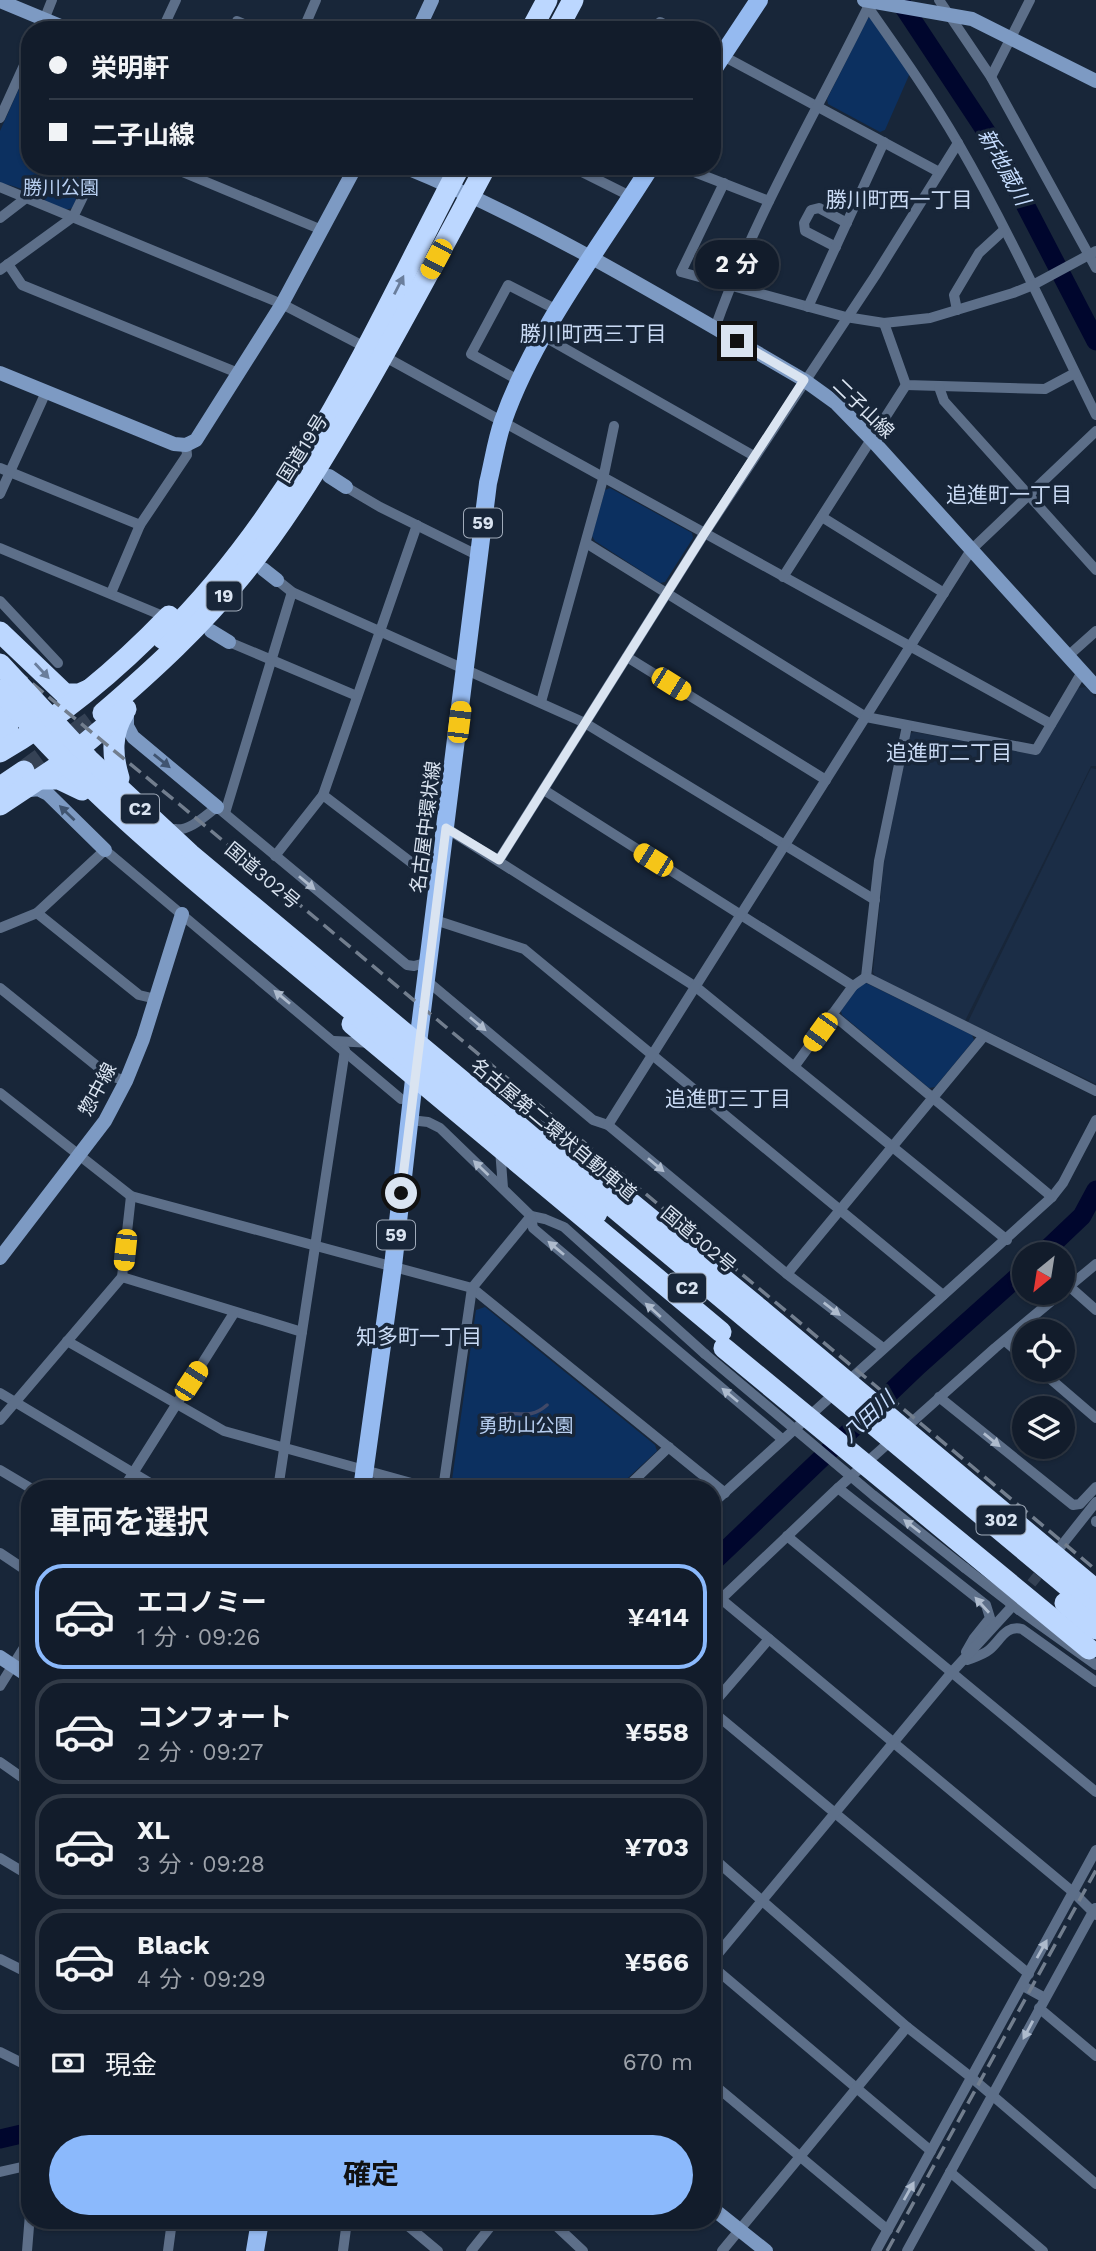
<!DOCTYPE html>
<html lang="ja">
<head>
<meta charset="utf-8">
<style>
  :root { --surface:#121c2b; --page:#1f2937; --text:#f1f3f6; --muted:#9ca1a9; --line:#313a47; --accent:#8bb9fc }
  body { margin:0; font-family:"Work Sans","Noto Sans JP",sans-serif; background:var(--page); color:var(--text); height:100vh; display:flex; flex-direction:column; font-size:26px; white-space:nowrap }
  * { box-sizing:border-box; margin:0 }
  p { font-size:23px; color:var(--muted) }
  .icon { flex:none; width:38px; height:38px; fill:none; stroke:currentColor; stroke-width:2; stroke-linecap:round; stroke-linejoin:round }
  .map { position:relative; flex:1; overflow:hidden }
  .details { position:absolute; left:21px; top:1480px; width:700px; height:749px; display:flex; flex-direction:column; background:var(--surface); border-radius:28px; box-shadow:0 2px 5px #0004,0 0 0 2px var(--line) }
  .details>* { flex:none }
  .hud { position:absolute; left:21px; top:21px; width:700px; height:154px; border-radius:28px; box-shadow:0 2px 5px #0004,0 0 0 2px var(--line); display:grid; align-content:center; height:154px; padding:0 28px; background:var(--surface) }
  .needle { width:46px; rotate:210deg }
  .tools { position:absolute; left:1012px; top:1242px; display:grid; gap:14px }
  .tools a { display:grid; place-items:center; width:63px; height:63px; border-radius:50%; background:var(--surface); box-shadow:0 2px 5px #0004,0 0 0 2px var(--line); font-size:35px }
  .end { position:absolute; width:32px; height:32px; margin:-16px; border:9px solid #dae4f1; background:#111; box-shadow:0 0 0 4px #111 }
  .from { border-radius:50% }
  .bubble { position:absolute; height:49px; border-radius:24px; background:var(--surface); box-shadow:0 2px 5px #0004,0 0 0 2px var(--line); font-size:23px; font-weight:700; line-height:49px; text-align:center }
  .car { position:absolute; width:21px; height:42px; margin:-21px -10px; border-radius:9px; box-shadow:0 0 5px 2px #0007; background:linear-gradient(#f5c518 24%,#345 0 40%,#f5c518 0 76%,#345 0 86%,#f5c518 0) }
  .hud b { display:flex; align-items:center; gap:24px; height:66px; font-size:26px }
  .hud b+b { border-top:2px solid var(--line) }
  .hud i { width:18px; height:18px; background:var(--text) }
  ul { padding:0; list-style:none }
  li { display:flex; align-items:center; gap:21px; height:105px; margin:0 14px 10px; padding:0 14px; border:4px solid var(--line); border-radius:28px }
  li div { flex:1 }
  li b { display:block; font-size:26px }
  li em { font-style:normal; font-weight:700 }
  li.active { border-color:var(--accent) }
  li>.icon { width:63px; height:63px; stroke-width:1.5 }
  h2 { padding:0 28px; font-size:32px; line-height:84px }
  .pay { display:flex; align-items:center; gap:18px; height:77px; padding:0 28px; font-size:26px }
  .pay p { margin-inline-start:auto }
  .button { display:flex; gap:14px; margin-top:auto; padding:14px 28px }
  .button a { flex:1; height:80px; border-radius:42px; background:var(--accent); color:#111; font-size:28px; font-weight:700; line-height:80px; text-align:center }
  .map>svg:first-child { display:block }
</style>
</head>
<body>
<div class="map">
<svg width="1096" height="2251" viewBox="0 0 1096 2251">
  <rect width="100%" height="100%" fill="#182639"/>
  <g fill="#1b2d46">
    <polygon points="1086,687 1096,698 1096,766 1091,766 965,1021 876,977 873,972 884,862 910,734 914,732 1038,755 1078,688"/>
    <polygon points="1091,768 1096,769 1096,1084 968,1022"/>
  </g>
  <g fill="#0c3060">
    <polygon points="868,18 871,18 910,73 885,130 880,132 828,104 827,99"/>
    <path d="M30 64V166H92L72 208C58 213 53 206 43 199 32 192 12 184 0 184V131Z"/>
    <polygon points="610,488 692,533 693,538 665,582 660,583 595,541 592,536 605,490"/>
    <polygon points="866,983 972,1035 974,1040 935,1087 929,1088 842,1015 841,1011 860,984"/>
    <polygon points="485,1307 655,1445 657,1451 616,1489 453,1489 451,1487 476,1310"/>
  </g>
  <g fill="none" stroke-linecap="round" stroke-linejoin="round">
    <path stroke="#414968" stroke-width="3.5" d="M490 1419C511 1405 526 1424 547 1405"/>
    <g stroke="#00062d" stroke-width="19">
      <polyline points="899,0 991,139 1096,341"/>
      <polyline points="1041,1255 1082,1216 1096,1190"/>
      <polyline points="712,1563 918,1366 1024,1271"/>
      <polyline points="0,2139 30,2132"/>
    </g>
    <polyline stroke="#354255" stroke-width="10" stroke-dasharray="10 5" stroke-linecap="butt" points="1022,1595 1047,1564"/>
    <polyline stroke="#354255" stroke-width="21" stroke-dasharray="21 10" stroke-linecap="butt" points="24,771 103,713"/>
    <g stroke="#5d6f89" stroke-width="10">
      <path d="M863 0C896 47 929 93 958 143 1009 231 1051 324 1096 415"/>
      <polyline points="939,0 991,77 1096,268"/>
      <polyline points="40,30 52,0"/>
      <polyline points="162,30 176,0"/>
      <polyline points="233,30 237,21 258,30"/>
      <polyline points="303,30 316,0"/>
      <polyline points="656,30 660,22 675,30"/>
      <polyline points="712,50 939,172"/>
      <polyline points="991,77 1030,0"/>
      <polyline points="0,118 30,52"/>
      <polyline points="168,166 322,230"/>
      <polyline points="585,166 582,172 632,197"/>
      <polyline points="679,166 769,201"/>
      <polyline points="724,183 681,272 846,317 884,323 930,318 1013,293 1033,285 1096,251"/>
      <polyline points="0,187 282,304 361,345"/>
      <polyline points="0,218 26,198"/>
      <polyline points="836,247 805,231 804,223 811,210 819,208 847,223"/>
      <polyline points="8,264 22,285 238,373"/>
      <polyline points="0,270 73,217 98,166"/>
      <polyline points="808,307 884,142"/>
      <polyline points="957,310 954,295 979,253 1004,230"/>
      <polyline points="884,323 906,385 1045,389 1075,373"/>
      <path d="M715 328C754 217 816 113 868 7"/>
      <polyline points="543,336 754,456"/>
      <polyline points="389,359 1051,724"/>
      <polyline points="520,381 471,354 508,285 559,311"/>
      <polyline points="939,387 944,401 1096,570"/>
      <polyline points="0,468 140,525"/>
      <polyline points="346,487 380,507 479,556"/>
      <polyline points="0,494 46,392"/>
      <polyline points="822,517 944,593"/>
      <polyline points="586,543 866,717 1036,750 1082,672"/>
      <polyline points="0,548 168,618"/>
      <polyline points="783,577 906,385"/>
      <polyline points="277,580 292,592 585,723 875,900"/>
      <polyline points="111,593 140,525 187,455 186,445"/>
      <polyline points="0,601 58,663"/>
      <polyline points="229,642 357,696"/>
      <polyline points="1068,656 1096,631"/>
      <polyline points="627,657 826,780"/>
      <polyline points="541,702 603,479 614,426"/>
      <polyline points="907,726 879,861 866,977 1096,1091"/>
      <polyline points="544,790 853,986"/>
      <polyline points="323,795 417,525"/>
      <polyline points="225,813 292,592"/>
      <polyline points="446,828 696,987 1007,1240"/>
      <path d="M175 829C189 832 206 815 217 807L407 965 414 966 429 962"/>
      <polyline points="275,856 323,795 429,876 440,878"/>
      <polyline points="499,860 704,534 875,276 958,143"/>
      <polyline points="37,913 139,995 156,999"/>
      <polyline points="435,920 524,949 943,1295"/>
      <polyline points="0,928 37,913 105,850 401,1099"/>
      <polyline points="426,980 593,1120 608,1125 787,1274 883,1348"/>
      <polyline points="0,988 108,1075 126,1081"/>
      <polyline points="832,1014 1052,1197"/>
      <polyline points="334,1041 373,1043"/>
      <polyline points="794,1067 853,986 866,977"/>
      <polyline points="0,1093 131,1196 472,1288 725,1493"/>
      <polyline points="410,1120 428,1122 440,1128 531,1216 545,1219 564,1227 705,1354"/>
      <polyline points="608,1125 971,550 1096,431"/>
      <polyline points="500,1149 503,1188"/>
      <polyline points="531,1216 533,1228 782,1439"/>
      <polyline points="1096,1264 995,1348 838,1488 721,1599 1073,1892 1096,1915"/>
      <polyline points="787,1274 984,1036"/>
      <polyline points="122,1277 302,1332"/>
      <polyline points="1070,1287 1096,1310"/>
      <polyline points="67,1341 224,1431 433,1489"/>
      <polyline points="1005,1341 1024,1357"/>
      <polyline points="1040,1370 1096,1418"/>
      <polyline points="0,1393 160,1489"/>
      <polyline points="939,1397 1073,1505 1080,1504 1096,1487"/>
      <polyline points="0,1420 122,1277 131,1196"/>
      <polyline points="0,1470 32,1489"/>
      <polyline points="838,1488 986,1605 990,1618 974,1638 966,1652"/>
      <polyline points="123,1489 234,1313"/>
      <polyline points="278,1489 345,1050"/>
      <polyline points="443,1489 472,1288 531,1216"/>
      <polyline points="625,1489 669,1447"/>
      <polyline points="712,1504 1052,1197 1063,1183 1096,1120"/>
      <polyline points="1096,1521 1096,1522"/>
      <polyline points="787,1536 1096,1792"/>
      <polyline points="1058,1550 1096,1502"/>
      <polyline points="0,1553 30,1573"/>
      <polyline points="965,1568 1009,1602"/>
      <polyline points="1019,1610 1096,1665"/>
      <path d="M967 1660C975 1657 983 1655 989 1650 1001 1640 1005 1625 1022 1629L1096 1682"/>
      <polyline points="0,1686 30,1638"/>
      <polyline points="712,1705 769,1639"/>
      <polyline points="712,1711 1029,1974"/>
      <polyline points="0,1762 30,1783"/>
      <polyline points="712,1857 907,2027 972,2078 1096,2184"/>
      <polyline points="0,1858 30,1876"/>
      <polyline points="0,1959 30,1974"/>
      <polyline points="712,1961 952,1672 1018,1600"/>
      <polyline points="712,1966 931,2151"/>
      <polyline points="1023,1986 1045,1998"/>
      <polyline points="1039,2008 1096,2056"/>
      <polyline points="0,2052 30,2067"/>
      <polyline points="712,2083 888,2230"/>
      <polyline points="0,2172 26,2166"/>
      <polyline points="950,2172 1043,2251"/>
      <polyline points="402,2221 438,2251"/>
      <polyline points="551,2221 583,2251"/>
      <polyline points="27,2251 30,2214"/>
      <polyline points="168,2251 172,2221"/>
      <polyline points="343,2251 347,2221"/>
      <polyline points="471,2251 495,2221"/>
      <polyline points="722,2251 907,2027"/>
      <polyline points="876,2251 1096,1850"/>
      <polyline points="907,2251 1095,1908"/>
    </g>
    <g stroke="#7d9ac3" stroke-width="14">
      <polyline points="864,0 972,19 1096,81"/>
      <polyline points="0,1 70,30"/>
      <polyline points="418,30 432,0"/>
      <path d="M402 166C542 223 673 304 804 380L836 403 872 440 1096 687"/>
      <polyline points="0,373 174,444 186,445 196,440 282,304 356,166"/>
      <polyline points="329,476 346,487"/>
      <polyline points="263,569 277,580"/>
      <polyline points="211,631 229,642"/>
      <polyline points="127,710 127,726 133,737 217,807"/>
      <polyline points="23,791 38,789 48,794 105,850"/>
      <polyline points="0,1258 105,1121 126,1081 143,1039 182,914"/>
      <polyline points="0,1657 30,1677"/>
      <polyline points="712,2208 766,2251"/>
    </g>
    <g stroke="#95baf0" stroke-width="18">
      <polyline points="712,71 759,0"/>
      <path d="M362 1489 393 1266 419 1035 488 483C493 463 496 441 503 421 534 332 601 246 651 166"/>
      <polyline points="255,2251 260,2221"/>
    </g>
    <g stroke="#bcd7ff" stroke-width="21">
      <polyline points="531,30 547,0"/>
      <polyline points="557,30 573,0"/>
      <polyline points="0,632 65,694 79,694 88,690"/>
      <path d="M163 639C299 506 373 332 460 166"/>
      <path d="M103 713C153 670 201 626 242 575 289 517 326 454 364 389 406 316 446 241 486 166"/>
      <path d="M0 749C10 735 10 722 2 707"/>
      <path d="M0 752C62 716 119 668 169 616"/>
      <path d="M119 778C112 755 111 734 124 713"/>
      <polyline points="39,779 59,779 82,790"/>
      <polyline points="0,787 24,771"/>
      <polyline points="0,805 57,767 126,709"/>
      <polyline points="352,1024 721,1332"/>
      <polyline points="516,1117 562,1146 761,1310"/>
    </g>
    <g stroke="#727e8e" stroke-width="3.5" stroke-dasharray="14 7" stroke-linecap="butt">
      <polyline points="0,657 179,804 1096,1570"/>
      <polyline points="887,2251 1096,1870"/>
    </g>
    <g stroke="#5d6f89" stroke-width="10">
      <polyline points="705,1354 873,1495 965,1568"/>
      <polyline points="1009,1602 1019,1610"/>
    </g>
    <g stroke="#bcd7ff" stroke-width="21">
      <polyline points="0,664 89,760 190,854 1096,1610"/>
      <path d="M0 690C84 791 187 874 287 957 390 1042 494 1128 597 1213"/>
      <polyline points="761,1310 1096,1590"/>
      <polyline points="724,1348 1089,1649"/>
      <polyline points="1065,1603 1096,1629"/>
    </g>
  </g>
  <defs><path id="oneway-solid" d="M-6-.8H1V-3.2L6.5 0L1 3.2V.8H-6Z" transform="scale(1.75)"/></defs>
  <g fill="#6a7e9c">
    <use href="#oneway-solid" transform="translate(399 285) rotate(-63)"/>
    <use href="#oneway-solid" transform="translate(42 671) rotate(47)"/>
  </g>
  <g fill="#405470">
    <use href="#oneway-solid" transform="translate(162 761) rotate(39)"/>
    <use href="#oneway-solid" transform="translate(67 813) rotate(-136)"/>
  </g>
  <g fill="#aebbcd">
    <use href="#oneway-solid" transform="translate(307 883) rotate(40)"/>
    <use href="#oneway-solid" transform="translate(282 997) rotate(-140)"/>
    <use href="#oneway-solid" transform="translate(478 1024) rotate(40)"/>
    <use href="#oneway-solid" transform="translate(656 1165) rotate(40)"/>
    <use href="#oneway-solid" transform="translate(481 1168) rotate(-136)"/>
    <use href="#oneway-solid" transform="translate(556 1248) rotate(-140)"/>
    <use href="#oneway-solid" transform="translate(832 1309) rotate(38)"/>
    <use href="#oneway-solid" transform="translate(653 1310) rotate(-138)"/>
    <use href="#oneway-solid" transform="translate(730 1395) rotate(-140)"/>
    <use href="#oneway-solid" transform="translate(992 1440) rotate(39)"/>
    <use href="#oneway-solid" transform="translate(912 1526) rotate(-142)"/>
    <use href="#oneway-solid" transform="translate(982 1605) rotate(-132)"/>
    <use href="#oneway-solid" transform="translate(1042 1949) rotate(-61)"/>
    <use href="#oneway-solid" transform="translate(1028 2030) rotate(118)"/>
    <use href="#oneway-solid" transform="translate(909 2191) rotate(-61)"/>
  </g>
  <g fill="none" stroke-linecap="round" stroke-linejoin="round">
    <polyline stroke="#dae4f1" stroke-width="9" points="401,1193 446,828 499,860 704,534 804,380 737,341"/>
  </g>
  <g text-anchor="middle" stroke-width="7" stroke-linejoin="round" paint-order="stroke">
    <g fill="#182639" stroke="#a0abba" stroke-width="2">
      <rect x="464" y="508.5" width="38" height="29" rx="5"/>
      <rect x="206.5" y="581.5" width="35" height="29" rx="5"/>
      <rect x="121" y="794.5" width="38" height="29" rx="5"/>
      <rect x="377" y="1220.5" width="38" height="29" rx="5"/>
      <rect x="668" y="1273.5" width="38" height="29" rx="5"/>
      <rect x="976.5" y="1505.5" width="49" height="29" rx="5"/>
    </g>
    <g font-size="18" font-weight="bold" fill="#dae4f1">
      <text x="483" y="529">59</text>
      <text x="224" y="602">19</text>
      <text x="140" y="815">C2</text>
      <text x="396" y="1241">59</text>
      <text x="687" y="1294">C2</text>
      <text x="1001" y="1526">302</text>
    </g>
    <g font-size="19" fill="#b8cff1" stroke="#182639">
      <text x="61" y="194">勝川公園</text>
      <text x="526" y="1432">勇助山公園</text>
    </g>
    <g font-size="19" fill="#dae4f1" stroke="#182639">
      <text transform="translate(864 408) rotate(44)" y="7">二子山線</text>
      <text transform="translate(302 448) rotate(-58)" y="7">国道19号</text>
      <text transform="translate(425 827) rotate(-83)" y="7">名古屋中環状線</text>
      <text transform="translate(263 875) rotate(40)" y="7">国道302号</text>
      <text transform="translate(97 1089) rotate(-62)" y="7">惣中線</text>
      <text transform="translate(554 1129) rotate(40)" y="7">名古屋第二環状自動車道</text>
      <text transform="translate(699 1239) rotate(40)" y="7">国道302号</text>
    </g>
    <g font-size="21" font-style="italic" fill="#c6ddff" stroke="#182639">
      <text transform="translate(1004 167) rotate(61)" y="7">新地蔵川</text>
      <text transform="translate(868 1417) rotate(-43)" y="7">八田川</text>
    </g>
    <g font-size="21" fill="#c9daf4" stroke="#182639">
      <text x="899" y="207">勝川町西一丁目</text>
      <text x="593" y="341">勝川町西三丁目</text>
      <text x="1009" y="502">追進町一丁目</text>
      <text x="949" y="760">追進町二丁目</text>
      <text x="728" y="1106">追進町三丁目</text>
      <text x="419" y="1344">知多町一丁目</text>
    </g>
  </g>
</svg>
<div class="tools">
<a><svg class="needle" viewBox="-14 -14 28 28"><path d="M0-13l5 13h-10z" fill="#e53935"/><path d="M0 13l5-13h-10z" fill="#9ca1a9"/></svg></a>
<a><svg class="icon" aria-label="locate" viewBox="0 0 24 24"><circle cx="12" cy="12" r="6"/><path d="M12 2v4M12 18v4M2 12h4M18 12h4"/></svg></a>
<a><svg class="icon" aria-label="layers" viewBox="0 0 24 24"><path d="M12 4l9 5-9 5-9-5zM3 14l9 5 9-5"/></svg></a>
</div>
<i class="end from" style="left:401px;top:1193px"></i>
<i class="end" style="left:737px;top:341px"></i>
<div class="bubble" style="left:695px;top:240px;width:84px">2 分</div>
<i class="car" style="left:436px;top:259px;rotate:208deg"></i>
<i class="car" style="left:671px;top:684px;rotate:122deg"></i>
<i class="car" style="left:459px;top:722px;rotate:7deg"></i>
<i class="car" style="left:653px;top:860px;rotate:302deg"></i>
<i class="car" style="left:820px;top:1032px;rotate:216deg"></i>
<i class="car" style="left:125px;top:1250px;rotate:186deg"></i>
<i class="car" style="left:191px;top:1381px;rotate:33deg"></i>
<div class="hud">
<b><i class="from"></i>栄明軒</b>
<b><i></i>二子山線</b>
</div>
<section class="details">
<h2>車両を選択</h2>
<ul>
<li class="active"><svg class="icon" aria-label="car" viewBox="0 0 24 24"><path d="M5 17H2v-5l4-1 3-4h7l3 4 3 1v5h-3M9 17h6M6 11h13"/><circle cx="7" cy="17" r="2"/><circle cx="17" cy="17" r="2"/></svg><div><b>エコノミー</b><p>1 分 · 09:26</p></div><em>¥414</em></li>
<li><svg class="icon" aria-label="car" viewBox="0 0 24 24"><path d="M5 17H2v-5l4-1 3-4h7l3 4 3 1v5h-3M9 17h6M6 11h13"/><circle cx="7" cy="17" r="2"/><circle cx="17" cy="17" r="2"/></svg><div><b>コンフォート</b><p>2 分 · 09:27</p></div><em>¥558</em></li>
<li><svg class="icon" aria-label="car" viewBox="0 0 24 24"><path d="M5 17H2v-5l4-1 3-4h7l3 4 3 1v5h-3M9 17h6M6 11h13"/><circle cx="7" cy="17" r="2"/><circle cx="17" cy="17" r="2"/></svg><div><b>XL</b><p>3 分 · 09:28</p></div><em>¥703</em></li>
<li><svg class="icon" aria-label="car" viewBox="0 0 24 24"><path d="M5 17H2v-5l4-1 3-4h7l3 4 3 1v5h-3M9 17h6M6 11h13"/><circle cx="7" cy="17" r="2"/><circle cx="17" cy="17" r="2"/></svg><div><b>Black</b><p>4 分 · 09:29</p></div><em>¥566</em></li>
</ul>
<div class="pay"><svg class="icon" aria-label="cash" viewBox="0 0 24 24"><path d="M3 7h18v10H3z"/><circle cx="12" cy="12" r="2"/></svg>現金<p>670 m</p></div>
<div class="button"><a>確定</a></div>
</section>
</div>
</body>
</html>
